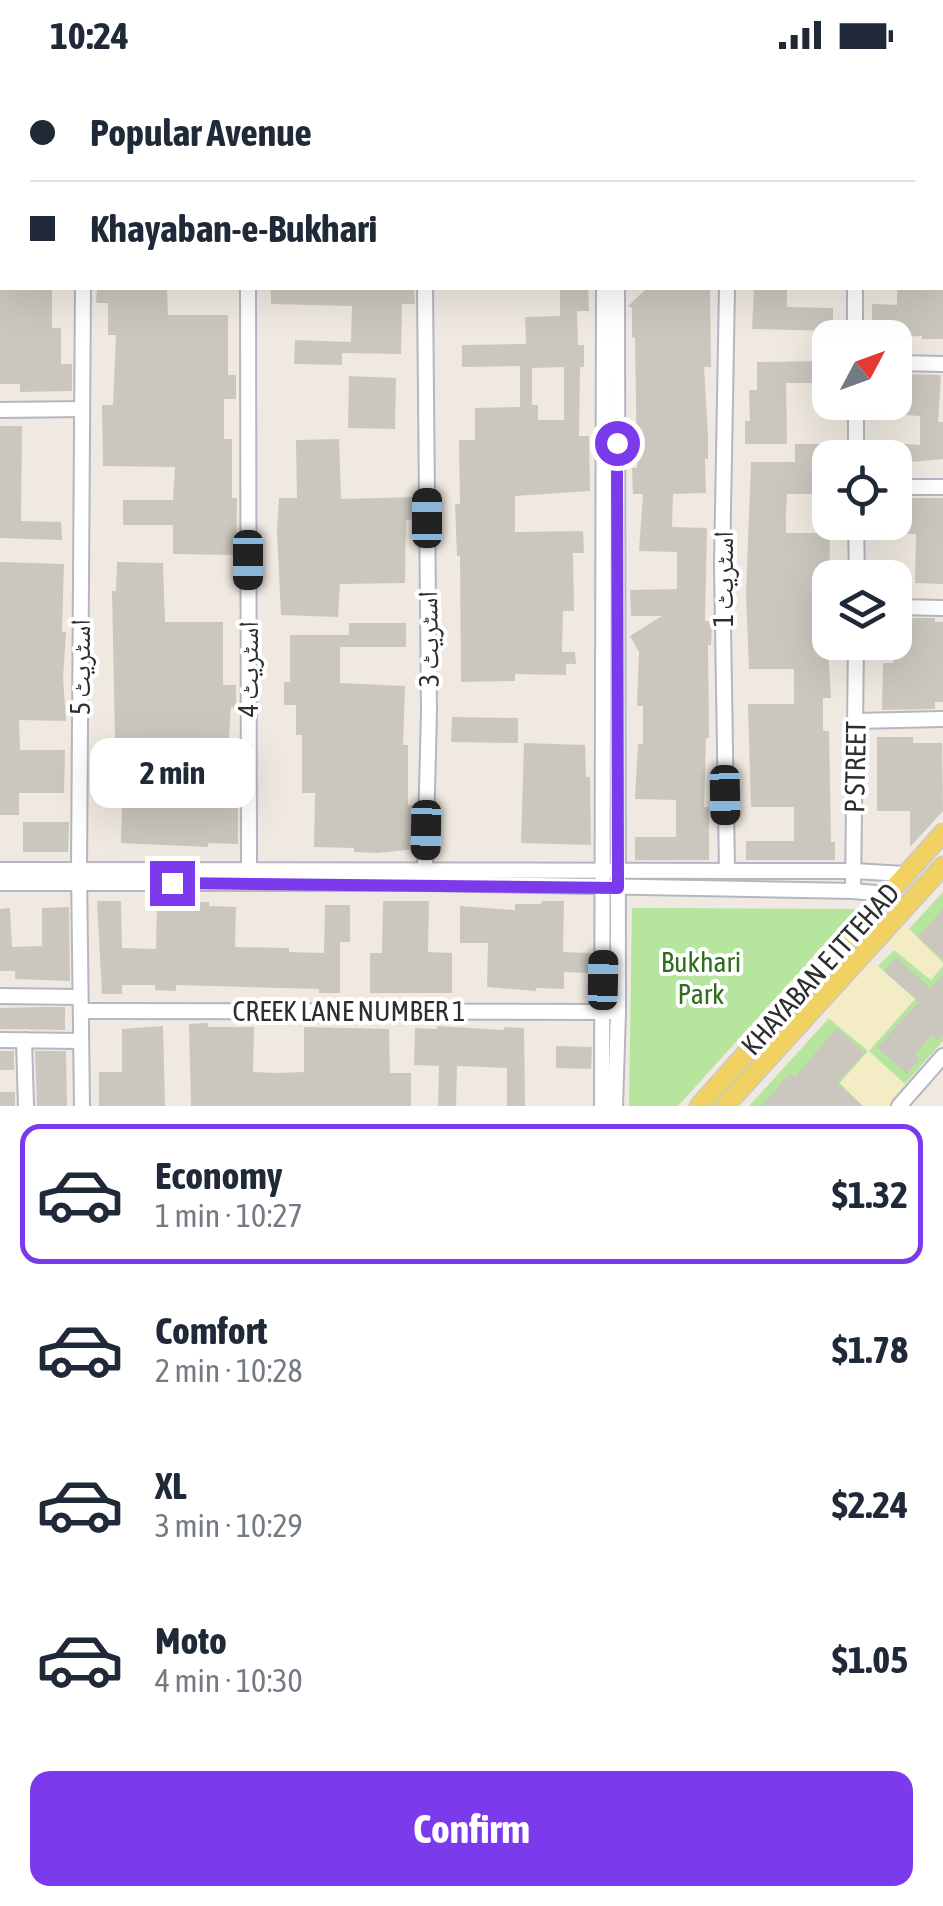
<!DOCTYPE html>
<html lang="en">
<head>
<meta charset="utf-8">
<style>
  :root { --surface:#fff; --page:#f2f2f3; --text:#1f2937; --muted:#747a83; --line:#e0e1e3; --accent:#7c3aed }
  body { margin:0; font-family:"Asap Condensed","Noto Naskh Arabic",sans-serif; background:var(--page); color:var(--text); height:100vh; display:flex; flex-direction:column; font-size:38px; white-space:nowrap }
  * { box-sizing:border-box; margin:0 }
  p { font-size:32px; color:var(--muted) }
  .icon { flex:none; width:55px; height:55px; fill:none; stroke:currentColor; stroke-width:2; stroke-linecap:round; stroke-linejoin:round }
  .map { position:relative; height:1036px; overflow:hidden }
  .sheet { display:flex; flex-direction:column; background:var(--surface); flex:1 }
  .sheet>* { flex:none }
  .guide { position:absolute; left:0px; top:0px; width:945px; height:220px; box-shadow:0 10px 40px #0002; display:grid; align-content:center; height:220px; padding:0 30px; background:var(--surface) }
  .needle { width:65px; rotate:49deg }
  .buttons { position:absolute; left:812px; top:250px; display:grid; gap:20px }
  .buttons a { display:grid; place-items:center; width:100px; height:100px; border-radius:20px; background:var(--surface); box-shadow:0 10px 40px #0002; font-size:50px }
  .end { position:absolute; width:45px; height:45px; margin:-22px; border:12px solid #7c3aed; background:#fff; box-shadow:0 0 0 5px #fff }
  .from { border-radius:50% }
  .bubble { position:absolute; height:70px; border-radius:20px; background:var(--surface); box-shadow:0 10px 40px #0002; font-size:32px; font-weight:700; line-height:70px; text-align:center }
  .car { position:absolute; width:30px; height:60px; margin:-30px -15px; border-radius:12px; box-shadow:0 0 8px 2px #0007; background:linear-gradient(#222 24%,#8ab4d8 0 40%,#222 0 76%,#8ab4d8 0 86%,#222 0) }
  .guide b { display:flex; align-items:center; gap:35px; height:95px; font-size:38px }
  .guide b+b { border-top:2px solid var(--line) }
  .guide i { width:25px; height:25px; background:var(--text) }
  ul { padding:18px 0 0; list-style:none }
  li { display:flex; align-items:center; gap:30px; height:140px; margin:0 20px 15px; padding:0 10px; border:5px solid transparent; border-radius:20px }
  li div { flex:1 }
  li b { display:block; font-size:38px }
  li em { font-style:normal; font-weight:700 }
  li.current { border-color:var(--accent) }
  li>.icon { width:90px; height:90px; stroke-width:1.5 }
  .button { display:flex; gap:20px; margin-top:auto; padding:20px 30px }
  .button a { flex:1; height:115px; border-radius:20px; background:var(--accent); color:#fff; font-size:40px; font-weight:700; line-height:115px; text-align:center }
  .status { display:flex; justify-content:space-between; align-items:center; height:70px; padding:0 50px; background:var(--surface); direction:ltr }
  .status svg { height:28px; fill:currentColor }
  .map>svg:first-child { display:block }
</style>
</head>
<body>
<div class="status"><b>10:24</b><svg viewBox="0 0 49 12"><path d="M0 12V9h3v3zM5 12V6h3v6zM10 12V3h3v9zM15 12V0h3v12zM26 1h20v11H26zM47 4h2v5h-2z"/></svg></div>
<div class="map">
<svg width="943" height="1036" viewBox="0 0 943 1036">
  <rect width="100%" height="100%" fill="#efe9e1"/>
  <g fill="#b6e59e">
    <polygon points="943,822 943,893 909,859"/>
    <polygon points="632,838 633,838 856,839 678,1036 629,1036"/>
    <polygon points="894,880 931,910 943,896 943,971 905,1014 868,981 840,1013 863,1036 749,1036 829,948 868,980 915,929 878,896"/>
  </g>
  <g fill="#f3ecc5">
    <polygon points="901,851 943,893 931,910 883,871"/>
    <polygon points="867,888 915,929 869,981 910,1019 894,1036 863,1036 840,1013 868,981 821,942"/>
  </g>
  <g fill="#cbc7bf" fill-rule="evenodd">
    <polygon points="0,218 52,220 52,258 61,258 61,294 72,294 72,321 20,322 20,314 0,314"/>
    <polygon points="97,218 167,218 168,245 228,245 228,305 236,305 236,329 224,329 224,369 232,369 232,428 237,428 236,485 173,484 173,455 123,455 123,430 173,430 175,397 103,396 102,335 113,335 116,265 108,265 108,233 96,233"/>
    <polygon points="271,218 414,218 415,234 402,234 401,284 342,283 342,295 294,294 295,270 351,272 352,236 271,234"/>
    <path d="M560 218H588L589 241H577L578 275H584V297H580L579 366H589L590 421 515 426V462L583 461 584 483H573L574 541H563L562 582H575L576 594H566V605L515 604V611L461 612 460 486H457L455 434H460L459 370H475V338L520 337V296L462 297V275L526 274 525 247 560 246ZM564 297V350H538V335H532V298Z"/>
    <polygon points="647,218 710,218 711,297 704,297 708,365 708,389 705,389 706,423 673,424 672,457 707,458 705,551 712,551 711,575 708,575 709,668 706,668 704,737 709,737 709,790 635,790 635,767 676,767 676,730 635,729 638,674 643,674 643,636 637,636 639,582 630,566 662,546 631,546 630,520 677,519 677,482 639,481 643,424 633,424 632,398 637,398 635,268 632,267 632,238 628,236"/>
    <polygon points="754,218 787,218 787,237 833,238 833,261 752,259"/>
    <polygon points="897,218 943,218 943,269 922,269 922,266 872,268 872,234 897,235"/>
    <polygon points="830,291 830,313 786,313 787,374 745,374 745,351 750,351 749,320 757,320 757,292"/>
    <polygon points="895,304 941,305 938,352 943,352 943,389 913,392 890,388 891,373 920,375 920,346 877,343 878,332 895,332"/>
    <polygon points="349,306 396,308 395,359 348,358"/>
    <polygon points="0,356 22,356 21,451 61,452 62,470 0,468"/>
    <polygon points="339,369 341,429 415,427 416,449 406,450 405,513 340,514 338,547 281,545 277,460 279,428 297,428 296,370"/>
    <polygon points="795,374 835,374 835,388 830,388 830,424 787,424 786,443 786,463 830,463 828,578 831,628 823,628 823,661 829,661 831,772 835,772 835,790 746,790 746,771 794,771 794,737 751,737 748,634 794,634 794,599 749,599 746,523 751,392 795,392"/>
    <polygon points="895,428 943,428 943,514 915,513 916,464 875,462 876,452 895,452"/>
    <polygon points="0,492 64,494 62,562 66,562 63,608 66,651 19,650 20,680 65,680 64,723 19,723 19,745 0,745"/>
    <polygon points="117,492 163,493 165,552 223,552 223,615 236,615 236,638 231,637 229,665 229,737 238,737 238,774 208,773 208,777 121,773 122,737 176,738 177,669 115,668 112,521 116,521"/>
    <polygon points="895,548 935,548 935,552 943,552 943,632 935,632 935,639 882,640 883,593 893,593"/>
    <polygon points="349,553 406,553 406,577 340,577 340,613 405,616 403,675 408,675 408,735 416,735 415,779 378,783 354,782 354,778 314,777 315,723 302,723 302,665 296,665 296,635 284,635 284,612 290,612 290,565 349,565"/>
    <polygon points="452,647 518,648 518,673 451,672"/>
    <polygon points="877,667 913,667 913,673 942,673 943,741 910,777 910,741 877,741"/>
    <polygon points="524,673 585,675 586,707 590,707 591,775 521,773"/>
    <polygon points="23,752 69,752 68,782 23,782"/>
    <polygon points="97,831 121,831 122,878 156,879 157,832 209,832 209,836 236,837 235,877 289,878 289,882 324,883 325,835 350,835 350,872 340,872 340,923 319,923 319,919 176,915 176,921 155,920 155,915 122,915 122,924 102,924"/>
    <polygon points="383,831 429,831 428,882 452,883 452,923 370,923 370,883 382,883"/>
    <polygon points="542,831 564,831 563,882 591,883 591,903 564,902 564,919 536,918 536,921 487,917 488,873 460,873 460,836 515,840 515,834 541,834"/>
    <polygon points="69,837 70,911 15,909 15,901 0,901 0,839 10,838 12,877 42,876 42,838"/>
    <polygon points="943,839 943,890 918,867"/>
    <polygon points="896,887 930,918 943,905 943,965 938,971 932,965 915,984 920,989 907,1004 877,977 919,932 884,901"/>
    <polygon points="43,937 65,937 65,960 0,959 0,938"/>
    <polygon points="208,953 208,957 254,957 253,1002 278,1003 304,1002 304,957 389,959 390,1003 411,1003 411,1036 191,1036 189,954"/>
    <polygon points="163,956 165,1036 99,1036 99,1002 122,1002 122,959"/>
    <polygon points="437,956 504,960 504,957 524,958 525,1036 507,1036 507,998 457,996 456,1036 438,1036 439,996 414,995 415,958 437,959"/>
    <polygon points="837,958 865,983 837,1013 863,1036 761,1036 790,1003 795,1007"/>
    <polygon points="556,976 592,977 591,999 556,998"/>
    <rect x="0" y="981" width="14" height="19"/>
    <polygon points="35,981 66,981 67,1036 37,1036"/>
    <rect x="0" y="1022" width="15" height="14"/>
  </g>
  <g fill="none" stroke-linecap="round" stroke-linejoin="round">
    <defs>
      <g id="minor">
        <polyline points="83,0 83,2"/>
        <polyline points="617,0 617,2"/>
        <polyline points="725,0 725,2"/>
        <polyline points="856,0 856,2"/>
        <polyline points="249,2 249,0"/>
        <polyline points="425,2 425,0"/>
        <polyline points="604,2 604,0"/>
        <polyline points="942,153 943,153"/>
        <polyline points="0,156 2,156"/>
        <polyline points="942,167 943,167"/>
        <polyline points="0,169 2,169"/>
        <polyline points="248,218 249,800"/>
        <polyline points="425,218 429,641 425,800"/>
        <polyline points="727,218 722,495 727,801"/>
        <polyline points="855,218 855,268"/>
        <polyline points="895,293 943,294"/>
        <polyline points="856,332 856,388"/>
        <polyline points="0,340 82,339"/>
        <polyline points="895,417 943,417"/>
        <polyline points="856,452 857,508"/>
        <polyline points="895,537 943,538"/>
        <polyline points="855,651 943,649"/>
        <polyline points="0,800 854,801 905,804"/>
        <polyline points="0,813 425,813 853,821 886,824"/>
        <polyline points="853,821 856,572"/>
        <polyline points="0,926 80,927"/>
        <polyline points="81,941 610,942"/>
        <polyline points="0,970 81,971"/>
        <polyline points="24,970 26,1036"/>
        <polyline points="82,1036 79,801 83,218"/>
        <polyline points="602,1036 604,218"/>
        <polyline points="615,1036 618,942 617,218"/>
        <polyline points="899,1036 943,986"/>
      </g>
      <g id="major">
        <polyline points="699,1036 943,763"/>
        <polyline points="725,1036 943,796"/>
      </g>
    </defs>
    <use href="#minor" stroke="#b4b7c1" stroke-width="18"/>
    <use href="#major" stroke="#c9c9c9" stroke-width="21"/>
    <use href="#minor" stroke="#fff" stroke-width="14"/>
    <use href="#major" stroke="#f2d163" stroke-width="18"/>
  </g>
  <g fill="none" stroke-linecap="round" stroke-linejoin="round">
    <polyline stroke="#7c3aed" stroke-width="12" points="172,813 618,818 617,373"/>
  </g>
  <g text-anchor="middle" stroke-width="8" stroke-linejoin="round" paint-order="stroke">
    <g font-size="28" fill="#2e2e2e" stroke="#fff">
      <text transform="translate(723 509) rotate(-90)" y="10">اسٹریٹ 1</text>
      <text transform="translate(428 569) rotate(-91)" y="10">اسٹریٹ 3</text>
      <text transform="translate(80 597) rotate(-90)" y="10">اسٹریٹ 5</text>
      <text transform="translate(248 599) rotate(-90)" y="10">اسٹریٹ 4</text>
      <text transform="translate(855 697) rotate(-89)" y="10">P STREET</text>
      <text transform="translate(820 899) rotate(-48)" y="10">KHAYABAN E ITTEHAD</text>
      <text x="349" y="951">CREEK LANE NUMBER 1</text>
    </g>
    <g font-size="28" fill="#2c6e1b" stroke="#fff">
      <text x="701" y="902">Bukhari<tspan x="701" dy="32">Park</tspan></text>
    </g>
  </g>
</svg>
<div class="buttons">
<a><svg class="needle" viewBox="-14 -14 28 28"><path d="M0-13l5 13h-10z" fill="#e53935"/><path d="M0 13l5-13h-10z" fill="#747a83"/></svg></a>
<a><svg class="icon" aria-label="locate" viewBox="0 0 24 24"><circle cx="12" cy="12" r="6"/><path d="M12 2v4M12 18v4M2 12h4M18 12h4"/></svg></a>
<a><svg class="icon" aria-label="layers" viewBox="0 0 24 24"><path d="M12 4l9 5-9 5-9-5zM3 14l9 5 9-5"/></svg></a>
</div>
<i class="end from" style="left:617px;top:373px"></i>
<i class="end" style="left:172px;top:813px"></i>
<div class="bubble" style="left:90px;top:668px;width:165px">2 min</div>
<i class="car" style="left:427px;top:448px;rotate:0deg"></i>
<i class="car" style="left:248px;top:490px;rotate:180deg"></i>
<i class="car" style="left:725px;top:725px;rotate:179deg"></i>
<i class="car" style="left:426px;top:760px;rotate:181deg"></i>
<i class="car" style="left:603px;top:910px;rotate:1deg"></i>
<div class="guide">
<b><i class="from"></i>Popular Avenue</b>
<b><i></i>Khayaban-e-Bukhari</b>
</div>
</div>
<section class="sheet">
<ul>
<li class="current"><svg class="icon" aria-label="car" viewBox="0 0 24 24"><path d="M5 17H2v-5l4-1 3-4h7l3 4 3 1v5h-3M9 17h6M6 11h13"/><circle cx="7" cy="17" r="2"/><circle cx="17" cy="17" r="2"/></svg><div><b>Economy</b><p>1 min · 10:27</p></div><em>$1.32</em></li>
<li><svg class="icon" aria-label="car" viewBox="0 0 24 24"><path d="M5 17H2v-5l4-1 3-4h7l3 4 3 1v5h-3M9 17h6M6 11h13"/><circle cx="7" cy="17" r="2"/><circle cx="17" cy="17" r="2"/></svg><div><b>Comfort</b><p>2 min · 10:28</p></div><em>$1.78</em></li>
<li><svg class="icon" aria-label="car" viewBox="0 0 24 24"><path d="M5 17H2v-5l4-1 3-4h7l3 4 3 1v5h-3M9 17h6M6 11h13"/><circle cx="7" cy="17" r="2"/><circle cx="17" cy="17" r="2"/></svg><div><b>XL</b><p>3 min · 10:29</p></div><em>$2.24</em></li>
<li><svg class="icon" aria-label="car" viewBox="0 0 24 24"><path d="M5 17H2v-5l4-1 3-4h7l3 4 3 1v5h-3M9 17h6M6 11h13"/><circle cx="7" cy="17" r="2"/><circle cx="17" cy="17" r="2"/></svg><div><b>Moto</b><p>4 min · 10:30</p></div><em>$1.05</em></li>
</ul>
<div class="button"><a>Confirm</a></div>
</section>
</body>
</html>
